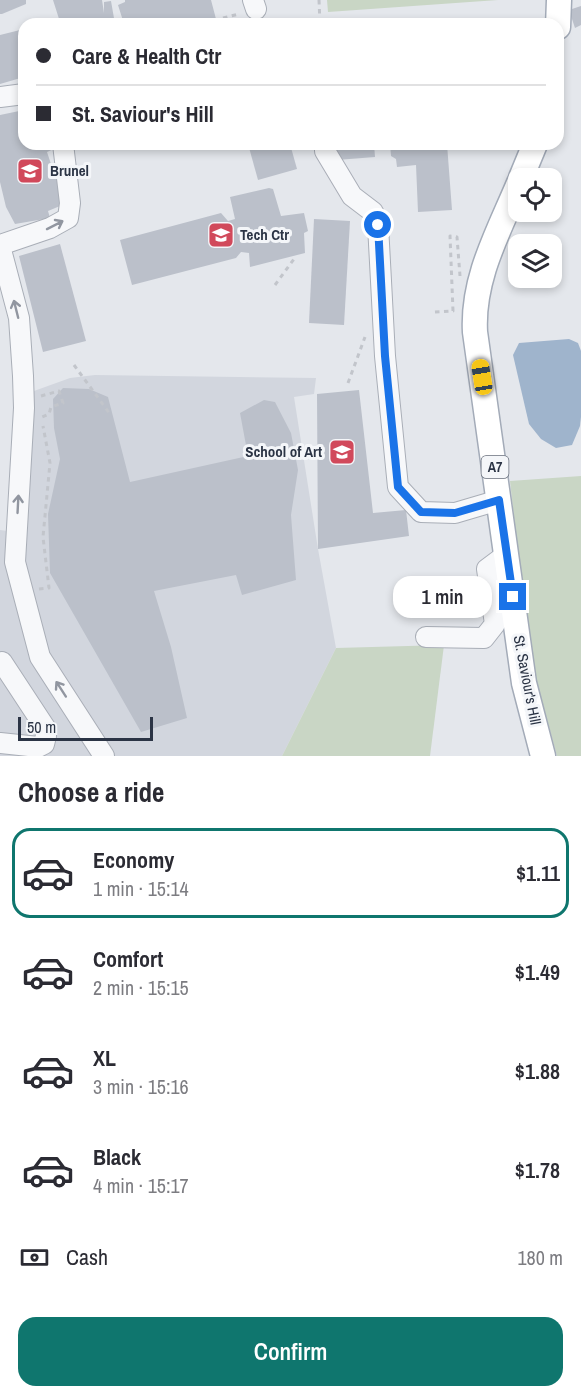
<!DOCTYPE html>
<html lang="en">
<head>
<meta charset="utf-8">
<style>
  :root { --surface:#fff; --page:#f2f2f3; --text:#2b2b33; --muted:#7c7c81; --line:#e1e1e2; --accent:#0f766e }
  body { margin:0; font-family:"Archivo Narrow",sans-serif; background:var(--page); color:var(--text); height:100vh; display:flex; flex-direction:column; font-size:22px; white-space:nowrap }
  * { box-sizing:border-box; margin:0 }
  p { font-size:20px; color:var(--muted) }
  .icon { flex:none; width:33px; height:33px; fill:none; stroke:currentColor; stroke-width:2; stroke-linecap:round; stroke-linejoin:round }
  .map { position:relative; height:756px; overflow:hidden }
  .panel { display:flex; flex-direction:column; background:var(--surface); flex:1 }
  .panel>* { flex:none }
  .hud { position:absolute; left:18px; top:18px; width:546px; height:132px; border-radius:18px; box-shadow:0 3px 9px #0003; display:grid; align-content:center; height:132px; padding:0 18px; background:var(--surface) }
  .controls { position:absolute; left:508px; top:168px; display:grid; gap:12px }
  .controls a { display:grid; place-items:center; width:54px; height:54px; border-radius:12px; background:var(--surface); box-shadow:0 3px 9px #0003; font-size:30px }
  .scale { position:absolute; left:18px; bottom:15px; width:135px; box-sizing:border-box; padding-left:6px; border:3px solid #2b3445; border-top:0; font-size:16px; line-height:21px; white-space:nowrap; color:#2b3445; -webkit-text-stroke:4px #f4f6f9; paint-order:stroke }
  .end { position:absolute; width:27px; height:27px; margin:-14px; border:8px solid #1a73e8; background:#fff; box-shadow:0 0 0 3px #fff }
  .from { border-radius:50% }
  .bubble { position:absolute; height:42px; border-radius:18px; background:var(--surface); box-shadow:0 3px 9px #0003; font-size:20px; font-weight:600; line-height:42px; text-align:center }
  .car { position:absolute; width:18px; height:36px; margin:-18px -9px; border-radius:8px; box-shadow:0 0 4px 2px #0007; background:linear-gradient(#f5c518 24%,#345 0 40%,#f5c518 0 76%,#345 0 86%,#f5c518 0) }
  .hud b { display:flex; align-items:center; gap:21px; height:57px; font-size:22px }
  .hud b+b { border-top:2px solid var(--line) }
  .hud i { width:15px; height:15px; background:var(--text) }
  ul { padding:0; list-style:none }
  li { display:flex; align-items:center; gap:18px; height:90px; margin:0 12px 9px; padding:0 6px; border:3px solid transparent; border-radius:18px }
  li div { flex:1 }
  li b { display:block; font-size:22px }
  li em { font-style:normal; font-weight:600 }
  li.active { border-color:var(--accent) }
  li>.icon { width:54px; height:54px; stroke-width:1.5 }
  h2 { padding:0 18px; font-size:27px; line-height:72px }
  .pay { display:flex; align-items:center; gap:15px; height:66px; padding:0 18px; font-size:22px }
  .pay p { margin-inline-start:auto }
  .action { display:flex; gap:12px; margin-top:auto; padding:12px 18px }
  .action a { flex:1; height:69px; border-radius:18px; background:var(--accent); color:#fff; font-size:24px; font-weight:600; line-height:69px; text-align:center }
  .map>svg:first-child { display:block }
</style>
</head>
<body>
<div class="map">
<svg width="581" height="756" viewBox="0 0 581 756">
  <rect width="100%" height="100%" fill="#e4e7ec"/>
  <polygon fill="#d2d6de" points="95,375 316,378 314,394 294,397 318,549 336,648 282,756 0,756 0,530 24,533 34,391 70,378"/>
  <g fill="#c9d6c5">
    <polygon points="327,0 498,0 328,12"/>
    <polygon points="581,476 581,756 557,756 529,653 510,481"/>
    <polygon points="444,645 430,756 282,756 336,648"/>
  </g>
  <polygon fill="#9fb4cc" points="569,339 578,343 581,351 581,417 580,426 572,445 556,448 541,439 529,424 513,355 519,343"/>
  <g fill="#bbc0ca">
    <polygon points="0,0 26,0 26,4 2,14 0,14"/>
    <polygon points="53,0 102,0 104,13 104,2 111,1 115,24 55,24 60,22"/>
    <polygon points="125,0 211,0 216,19 197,24 124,24 118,5 125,2"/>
    <polygon points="581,6 581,25 575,28 569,10"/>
    <polygon points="24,29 24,77 0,84 0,35"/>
    <polygon points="24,110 24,144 55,144 56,148 47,152 52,167 59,165 60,175 57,178 60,206 48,211 50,218 15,224 6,207 0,182 0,115"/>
    <polygon points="248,144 290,144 297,169 258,180"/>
    <polygon points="336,144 374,144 375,157 337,160"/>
    <polygon points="390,144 447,144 452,210 418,212 416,165 397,167 396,159 391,156"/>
    <polygon points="269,188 273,189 281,216 304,213 308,231 304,233 305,253 250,267 249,253 241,252 236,258 132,285 120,240 221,213 228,221 235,219 230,197"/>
    <polygon points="314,219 350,221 344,325 309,323"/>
    <polygon points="60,244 86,341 43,352 19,256"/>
    <polygon points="63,388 89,389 108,397 130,482 248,456 240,413 264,400 275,402 291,433 298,470 291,515 296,580 242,595 236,575 154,591 171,647 187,718 141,732 50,573 48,514 60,459 54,428 53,399"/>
    <polygon points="359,390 373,513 406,510 409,536 318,549 317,394"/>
  </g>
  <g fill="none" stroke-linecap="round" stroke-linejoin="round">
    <defs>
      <g id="minor">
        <polyline points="253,0 256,9"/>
        <polyline points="0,97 24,94"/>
        <polyline points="325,144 325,151 352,196 373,212 378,225 385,356 398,487 421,512 455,513 499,500"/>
        <polyline points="0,245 50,228 68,218 70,203 63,144"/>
        <polyline points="0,246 19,318 23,376 24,408 15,562 40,657 104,756"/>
        <polyline points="426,637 484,638 495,624 487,569 507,554"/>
        <polyline points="0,743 38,747 44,744 46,736 46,729 2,662"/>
      </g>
      <g id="major">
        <polyline points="558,27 559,0"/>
        <polyline points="521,178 535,144"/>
        <path d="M519 183C499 231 472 278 475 332L524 683 543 756"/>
      </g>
    </defs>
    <use href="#minor" stroke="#a9aeb7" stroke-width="22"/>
    <use href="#major" stroke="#a3abb8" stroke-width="27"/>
    <g stroke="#c2c5cb" stroke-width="3" stroke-dasharray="4.5 4.5" stroke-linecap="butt">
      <polyline points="319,0 320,24"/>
      <polyline points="223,18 239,14"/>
      <polyline points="275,285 294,259"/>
      <polyline points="435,312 453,311 450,236 457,237 460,276"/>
      <polyline points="74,365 110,414"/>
      <polyline points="348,383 365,337"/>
      <polyline points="41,396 59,391 63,403 51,407 49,414 42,417"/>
      <polyline points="39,589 49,588 43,537 50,463 43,426"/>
    </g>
    <use href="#minor" stroke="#f7f8fa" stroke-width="20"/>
    <use href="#major" stroke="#fff" stroke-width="24"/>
  </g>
  <defs><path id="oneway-shaft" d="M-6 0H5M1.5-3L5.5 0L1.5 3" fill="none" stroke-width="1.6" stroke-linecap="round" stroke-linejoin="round" transform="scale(1.5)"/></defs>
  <g stroke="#9196a0">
    <use href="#oneway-shaft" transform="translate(55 225) rotate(-27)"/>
    <use href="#oneway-shaft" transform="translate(16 309) rotate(-104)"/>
    <use href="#oneway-shaft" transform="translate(18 504) rotate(-87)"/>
    <use href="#oneway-shaft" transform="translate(61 689) rotate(-123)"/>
  </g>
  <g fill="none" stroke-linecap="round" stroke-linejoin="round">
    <polyline stroke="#1a73e8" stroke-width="8" points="378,225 385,356 398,487 421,512 455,513 499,500 513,597"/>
  </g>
  <defs>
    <symbol id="university-square" viewBox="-11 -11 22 22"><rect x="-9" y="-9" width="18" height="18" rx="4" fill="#d1495b" stroke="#f4f6f9"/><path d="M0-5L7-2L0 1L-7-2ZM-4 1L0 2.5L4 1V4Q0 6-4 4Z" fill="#fff"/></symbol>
  </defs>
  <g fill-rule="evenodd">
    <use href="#university-square" x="15" y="156" width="30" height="30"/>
    <use href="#university-square" x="206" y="220" width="30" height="30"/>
    <use href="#university-square" x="327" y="437" width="30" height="30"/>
  </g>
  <g text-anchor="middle" stroke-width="6" stroke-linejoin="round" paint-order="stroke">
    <rect fill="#f4f6f9" stroke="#676e7b" stroke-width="1.5" x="481.5" y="456" width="27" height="22" rx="4.5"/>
    <g font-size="14" font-weight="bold" fill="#2b3445">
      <text x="495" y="472">A7</text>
    </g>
    <g font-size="15" font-weight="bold" fill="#2b3445" stroke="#f4f6f9" text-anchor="start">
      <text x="50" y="176">Brunel</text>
      <text x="240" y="240">Tech Ctr</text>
      <text x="322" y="457" text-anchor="end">School of Art</text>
    </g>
    <g font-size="15" fill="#2b3445" stroke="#f4f6f9">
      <text transform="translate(527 680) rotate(79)" y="5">St. Saviour's Hill</text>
    </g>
  </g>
</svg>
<div class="controls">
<a><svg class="icon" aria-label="locate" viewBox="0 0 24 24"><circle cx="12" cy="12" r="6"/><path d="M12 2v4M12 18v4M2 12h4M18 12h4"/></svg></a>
<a><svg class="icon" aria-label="layers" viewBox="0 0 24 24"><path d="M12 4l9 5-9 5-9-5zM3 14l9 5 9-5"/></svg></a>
</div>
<div class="scale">50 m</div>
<i class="end from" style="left:378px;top:225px"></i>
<i class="end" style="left:513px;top:597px"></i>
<div class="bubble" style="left:393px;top:576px;width:99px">1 min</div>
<i class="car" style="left:482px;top:377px;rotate:351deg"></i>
<div class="hud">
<b><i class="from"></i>Care &amp; Health Ctr</b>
<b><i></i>St. Saviour's Hill</b>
</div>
</div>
<section class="panel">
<h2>Choose a ride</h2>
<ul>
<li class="active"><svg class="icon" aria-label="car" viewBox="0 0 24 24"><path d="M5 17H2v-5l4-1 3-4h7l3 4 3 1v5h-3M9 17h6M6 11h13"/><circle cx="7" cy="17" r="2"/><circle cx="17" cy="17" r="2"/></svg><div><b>Economy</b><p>1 min · 15:14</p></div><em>$1.11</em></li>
<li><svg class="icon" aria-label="car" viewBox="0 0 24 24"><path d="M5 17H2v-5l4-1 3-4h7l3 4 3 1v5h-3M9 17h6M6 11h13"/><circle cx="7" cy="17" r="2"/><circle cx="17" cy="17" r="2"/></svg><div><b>Comfort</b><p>2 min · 15:15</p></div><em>$1.49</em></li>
<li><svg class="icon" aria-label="car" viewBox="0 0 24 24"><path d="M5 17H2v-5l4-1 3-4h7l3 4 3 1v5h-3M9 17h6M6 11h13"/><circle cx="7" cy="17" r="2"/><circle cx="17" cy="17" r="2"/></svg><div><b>XL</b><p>3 min · 15:16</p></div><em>$1.88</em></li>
<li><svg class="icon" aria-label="car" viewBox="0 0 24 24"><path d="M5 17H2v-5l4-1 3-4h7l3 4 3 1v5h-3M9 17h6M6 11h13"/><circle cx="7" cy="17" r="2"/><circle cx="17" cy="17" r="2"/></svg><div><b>Black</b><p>4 min · 15:17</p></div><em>$1.78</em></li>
</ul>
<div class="pay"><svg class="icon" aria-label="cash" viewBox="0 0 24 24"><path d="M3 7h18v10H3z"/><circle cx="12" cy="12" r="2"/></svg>Cash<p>180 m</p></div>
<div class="action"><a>Confirm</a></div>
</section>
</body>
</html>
